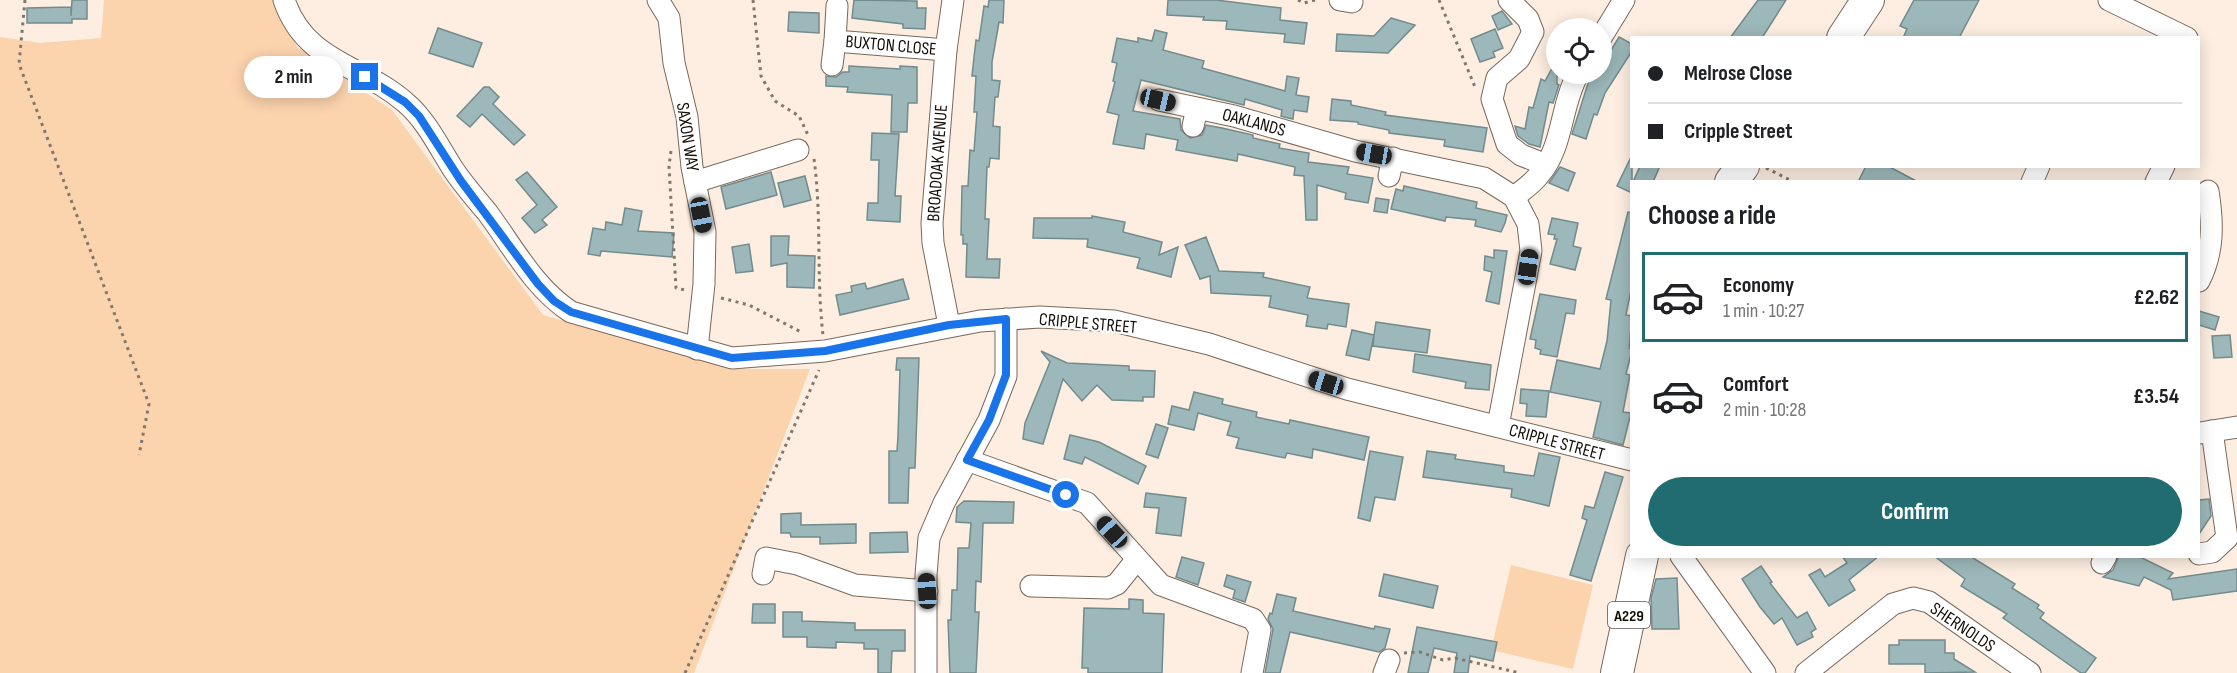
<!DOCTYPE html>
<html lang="en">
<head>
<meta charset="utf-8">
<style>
  :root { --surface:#fff; --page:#f6f6f6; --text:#202124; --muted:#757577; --line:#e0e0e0; --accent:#216c71 }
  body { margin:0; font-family:"Sofia Sans Condensed",sans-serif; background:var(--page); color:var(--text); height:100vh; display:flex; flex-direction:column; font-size:22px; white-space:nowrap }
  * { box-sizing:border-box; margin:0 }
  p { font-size:20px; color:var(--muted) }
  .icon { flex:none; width:33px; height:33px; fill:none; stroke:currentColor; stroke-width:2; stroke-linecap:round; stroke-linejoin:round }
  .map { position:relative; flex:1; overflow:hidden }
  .details { position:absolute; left:1630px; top:180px; width:570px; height:378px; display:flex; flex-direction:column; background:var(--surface); border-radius:0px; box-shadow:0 3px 15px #0003 }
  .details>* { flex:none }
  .guide { position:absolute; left:1630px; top:36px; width:570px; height:132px; border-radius:0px; box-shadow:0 3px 15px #0003; display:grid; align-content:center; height:132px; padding:0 18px; background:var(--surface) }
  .tools { position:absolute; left:1546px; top:18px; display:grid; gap:12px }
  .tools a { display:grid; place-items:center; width:66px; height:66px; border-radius:50%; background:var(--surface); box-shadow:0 3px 15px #0003; font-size:30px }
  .end { position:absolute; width:27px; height:27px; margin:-14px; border:8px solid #1a73e8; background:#fff; box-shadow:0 0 0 3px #fff }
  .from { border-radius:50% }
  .bubble { position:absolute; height:42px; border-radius:21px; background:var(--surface); box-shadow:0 3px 15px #0003; font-size:20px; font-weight:700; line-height:42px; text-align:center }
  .car { position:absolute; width:18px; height:36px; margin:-18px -9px; border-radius:8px; box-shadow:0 0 4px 2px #0007; background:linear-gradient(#222 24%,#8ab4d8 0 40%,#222 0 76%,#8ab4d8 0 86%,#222 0) }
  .guide b { display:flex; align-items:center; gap:21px; height:57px; font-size:22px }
  .guide b+b { border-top:2px solid var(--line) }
  .guide i { width:15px; height:15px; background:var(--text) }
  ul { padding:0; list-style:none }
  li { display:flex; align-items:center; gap:18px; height:90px; margin:0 12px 9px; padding:0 6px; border:3px solid transparent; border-radius:0px }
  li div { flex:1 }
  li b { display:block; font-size:22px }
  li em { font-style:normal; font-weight:700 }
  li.on { border-color:var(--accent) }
  li>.icon { width:54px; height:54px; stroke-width:1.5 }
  h2 { padding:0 18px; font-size:27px; line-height:72px }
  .button { display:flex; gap:12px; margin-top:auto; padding:12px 18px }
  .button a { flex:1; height:69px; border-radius:36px; background:var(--accent); color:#fff; font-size:24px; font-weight:700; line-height:69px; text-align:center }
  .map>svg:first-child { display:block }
</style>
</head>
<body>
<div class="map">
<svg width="2237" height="673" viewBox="0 0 2237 673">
  <rect width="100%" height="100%" fill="#fdeee1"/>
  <g fill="#fbd3ad">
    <polygon points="104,0 275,0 297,47 392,110 543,315 736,369 810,369 694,673 0,673 0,37 40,43 101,38"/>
    <polygon points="1511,565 1593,585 1573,669 1491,650"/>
  </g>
  <g fill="#9db8ba" stroke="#728b8d" stroke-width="1.5">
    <polygon points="72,0 87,0 87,19 72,19 72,23 27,23 27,8 71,7 71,16"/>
    <polygon points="854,0 917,1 917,8 926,8 925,29 903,28 903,24 852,18"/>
    <polygon points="989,0 1004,0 1003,23 999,22 992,62 992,80 1000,81 998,97 995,97 993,126 1000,127 999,159 990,158 989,167 987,167 985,219 989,219 987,259 1000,259 999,278 966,277 967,244 963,244 963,235 961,235 962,186 968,186 970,150 974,151 977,112 974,112 976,76 972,76 974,57 976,40 979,41 984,6 988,7"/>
    <polygon points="1168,0 1216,0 1281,8 1280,20 1307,23 1304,44 1284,42 1285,34 1226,29 1227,21 1203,20 1204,17 1167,15"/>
    <polygon points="1758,0 1786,0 1762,38 1730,38"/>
    <polygon points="1914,0 1979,0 1959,38 1903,38 1907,29 1900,26"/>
    <polygon points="1502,11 1512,24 1498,30 1492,16"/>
    <polygon points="789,12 819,13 819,33 788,31"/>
    <polygon points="1391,18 1415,25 1388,53 1336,51 1337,34 1374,36"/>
    <polygon points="438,28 482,43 473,67 429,53"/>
    <polygon points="1495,29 1503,48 1493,52 1495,57 1480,62 1471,39"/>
    <polygon points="1155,30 1167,33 1163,50 1204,61 1202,68 1285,91 1287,76 1299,78 1296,95 1309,97 1307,112 1294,110 1293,119 1284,117 1281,116 1282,110 1245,99 1244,105 1141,80 1133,111 1180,119 1181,130 1190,138 1202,135 1206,125 1222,128 1253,135 1253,138 1280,144 1279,148 1309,153 1308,162 1349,167 1347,174 1373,178 1368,203 1345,199 1346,193 1317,185 1317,220 1306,220 1304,176 1294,175 1295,167 1238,154 1237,161 1176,150 1178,140 1146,134 1144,149 1113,144 1119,115 1107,112 1115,82 1113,81 1117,63 1112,62 1117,38 1138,42 1138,38 1152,41"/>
    <polygon points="1619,37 1632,44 1632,51 1605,93 1597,115 1594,114 1586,139 1572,134 1591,74 1602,74 1602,65"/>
    <polygon points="1557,59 1557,84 1559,85 1553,103 1549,102 1540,147 1529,144 1518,136 1515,126 1525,129 1529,107 1533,108 1541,79 1545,81"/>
    <polygon points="849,66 900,69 900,66 917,67 917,103 908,103 907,132 891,132 892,95 847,92 848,87 826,86 826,76 836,77 843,72 849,72"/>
    <polygon points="484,87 489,87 499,97 493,104 525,135 514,145 482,114 470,127 457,116"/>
    <polygon points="1332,99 1351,101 1351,105 1386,112 1385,115 1487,128 1483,152 1444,146 1445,140 1389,133 1389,130 1358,124 1358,122 1330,120"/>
    <polygon points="872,133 899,134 895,196 901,196 900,222 867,220 868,203 878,203 879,160 871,160"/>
    <polygon points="1632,155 1632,193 1617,186"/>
    <polygon points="1640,166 1660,166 1653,182 1633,182"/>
    <polygon points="1866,166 1888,166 1918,182 1858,182"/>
    <polygon points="1560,167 1575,173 1568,191 1549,183"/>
    <polygon points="527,172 557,207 542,220 547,225 535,233 522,218 537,205 516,180"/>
    <polygon points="771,172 777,195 726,209 721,187"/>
    <polygon points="805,176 811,200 784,207 778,183"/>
    <polygon points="1404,186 1477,202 1476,208 1507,215 1505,223 1501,232 1475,226 1476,220 1446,217 1445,221 1391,209 1396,189 1403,191"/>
    <polygon points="1376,198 1389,200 1387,213 1374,211"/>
    <polygon points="625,208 642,211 638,231 674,233 672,257 601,251 600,256 588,254 593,228 605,230 606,222 622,225"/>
    <polygon points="1628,212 1632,213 1632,285 1626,315 1632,316 1629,348 1632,350 1626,374 1630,375 1623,412 1631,413 1623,445 1593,437 1601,402 1550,392 1557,360 1600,369 1607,341 1611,300 1606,299"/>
    <polygon points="1092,216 1125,222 1123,232 1162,242 1159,255 1178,247 1171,277 1137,268 1140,258 1087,247 1088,239 1033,238 1034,218 1092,218"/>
    <polygon points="1552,218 1578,223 1573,246 1581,248 1575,270 1550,264 1557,239 1554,239 1555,235 1548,234"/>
    <polygon points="771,236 789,236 788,255 815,256 814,288 787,287 787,263 771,266"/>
    <polygon points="1206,237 1219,271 1264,273 1263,277 1310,287 1307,298 1349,304 1346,327 1328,324 1327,329 1306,326 1308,315 1269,307 1271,296 1211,293 1210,276 1200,279 1185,245"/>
    <polygon points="749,244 753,271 736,273 732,247"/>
    <polygon points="1494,250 1507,251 1499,304 1486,301 1492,272 1484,270 1485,256 1494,258"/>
    <polygon points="903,279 909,299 840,315 836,295 852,292 851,286 865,283 867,289"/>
    <polygon points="1540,294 1576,300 1574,314 1566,313 1557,357 1540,354 1541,350 1535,348 1536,340 1530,339"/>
    <polygon points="2199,311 2219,317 2215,330 2199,325"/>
    <polygon points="1376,322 1430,330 1427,353 1373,346 1374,335 1369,360 1346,355 1352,330 1374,335"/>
    <polygon points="2230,335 2232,357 2214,358 2212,336"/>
    <polygon points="1041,351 1067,363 1129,366 1129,370 1155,371 1154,397 1143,397 1143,401 1112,400 1097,385 1082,401 1063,379 1043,444 1023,439 1025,423 1050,362"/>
    <polygon points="1415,354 1491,365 1489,390 1465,388 1466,382 1413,372"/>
    <polygon points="897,358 919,358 915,468 909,468 908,503 889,503 889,451 897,451 898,436 900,370 896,370"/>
    <polygon points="1521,389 1549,391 1546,417 1526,416 1527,404 1520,403"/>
    <polygon points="1194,392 1223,399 1222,404 1257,412 1256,417 1289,424 1290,420 1369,437 1364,460 1313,449 1312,458 1287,453 1285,458 1236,448 1239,438 1227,435 1231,422 1198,413 1194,430 1168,424 1172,406 1189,410"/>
    <polygon points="1156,424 1168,428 1158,458 1146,454"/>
    <polygon points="1070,435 1099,442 1146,466 1138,484 1085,457 1082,464 1064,459"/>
    <polygon points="1370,451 1403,457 1395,500 1375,497 1370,521 1358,518"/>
    <polygon points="1427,451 1456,455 1455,459 1504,466 1504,472 1534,476 1539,453 1560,457 1549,506 1511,497 1512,489 1423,477"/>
    <polygon points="1605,472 1623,477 1591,581 1570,575 1587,520 1582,518 1585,506 1594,508"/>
    <polygon points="1146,493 1186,498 1181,536 1156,533 1159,508 1144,507"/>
    <polygon points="2209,499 2211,516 2199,534 2199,500"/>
    <polygon points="964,501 1014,502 1013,523 983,523 981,582 976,581 975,612 979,612 976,673 950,673 948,620 951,620 952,590 957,590 958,548 969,548 971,523 956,522 957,507"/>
    <polygon points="801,513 801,525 856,524 856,543 820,544 820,537 791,537 790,533 781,533 781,514"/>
    <polygon points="907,532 908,552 870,553 870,533"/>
    <polygon points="1842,556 1879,556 1849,580 1855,590 1829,606 1809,575 1820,569 1825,577 1847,563"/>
    <polygon points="1934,556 1970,556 2015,584 2012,588 2039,605 2037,608 2044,613 2040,618 2096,658 2085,673 2081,673 2003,618 2007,614 1961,586 1965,579"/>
    <polygon points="2119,556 2138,556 2173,573 2168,579 2237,569 2237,591 2173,600 2171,590 2144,577 2139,586 2103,577 2113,570"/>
    <polygon points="1182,557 1204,563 1198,585 1176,577"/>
    <polygon points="1761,566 1772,582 1770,583 1797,618 1807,612 1816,629 1811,632 1813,637 1797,645 1782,618 1774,624 1760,607 1742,579"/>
    <polygon points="1384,574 1438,586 1433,608 1379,596"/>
    <polygon points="1227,575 1251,582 1245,602 1233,598 1235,590 1224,586"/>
    <polygon points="1677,578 1679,629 1652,629 1651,598 1656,579"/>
    <polygon points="1277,594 1296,598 1293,611 1374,629 1375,626 1390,629 1385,648 1379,652 1290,632 1280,673 1265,673 1273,629 1268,619 1270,613 1272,614"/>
    <polygon points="1129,599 1143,600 1143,613 1164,614 1162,673 1088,673 1088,668 1082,668 1084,608 1129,609"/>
    <polygon points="753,604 775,604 775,623 752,623"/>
    <polygon points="783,612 802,612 802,621 855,623 855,630 905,630 905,651 892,651 891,673 878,673 878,649 864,649 864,643 836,642 836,648 807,647 807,637 783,637"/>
    <polygon points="1417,627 1497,642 1493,661 1470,656 1468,673 1454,673 1457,653 1434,648 1428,673 1408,673"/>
    <polygon points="1899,640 1945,640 1945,653 1954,653 1954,659 1975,672 1925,673 1925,664 1889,664 1889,645 1899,645"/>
  </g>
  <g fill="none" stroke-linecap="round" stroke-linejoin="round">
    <defs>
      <g id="minor">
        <path d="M284 0C306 64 362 64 406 103 426 120 439 147 453 169 463 184 475 198 487 212 513 247 534 288 571 312L732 358 825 351 980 321 1040 317 1114 321 1209 344 1347 389 1632 460"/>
        <polyline points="658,0 669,18 674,63 687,117 692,167 705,232 704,284 697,349"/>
        <polyline points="1340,0 1352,2"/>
        <polyline points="1509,0 1528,19 1533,32 1519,59 1497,78 1492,99 1507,144 1521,155 1546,165"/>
        <polyline points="2109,0 2187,38"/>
        <polyline points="837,6 835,41 946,50"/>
        <polyline points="1602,36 1624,0"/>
        <polyline points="832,65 835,41"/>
        <polyline points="1159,100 1234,116 1355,151 1484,178 1514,197 1528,224 1531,251 1498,426"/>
        <polyline points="1193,126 1197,109"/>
        <polyline points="1389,176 1393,158"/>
        <polyline points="695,182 798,150"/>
        <polyline points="2032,182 2039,166"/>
        <polyline points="2156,182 2164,166"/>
        <path d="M1514 197C1523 190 1532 184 1539 175 1564 146 1560 106 1578 74"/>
        <path d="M2199 281C2214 252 2213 222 2208 191"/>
        <polyline points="949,325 933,243 932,223 946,50 953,0"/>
        <polyline points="2212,431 2227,538"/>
        <polyline points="2200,433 2237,427"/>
        <polyline points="967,460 1087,503 1161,585 1253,619 1260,630 1252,673"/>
        <polyline points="2199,554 2212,552 2227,538"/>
        <polyline points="1681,556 1765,673"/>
        <polyline points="2102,563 2106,556"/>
        <polyline points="763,574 766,558 797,564 855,585 927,591"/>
        <polyline points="1031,586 1108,588 1117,584 1137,559"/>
        <polyline points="926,673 926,575 929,538 944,503 989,420 1006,376 1006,319"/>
        <polyline points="1384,673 1389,660"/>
        <polyline points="1806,673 1893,604 1913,598 1929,602 2030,673"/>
      </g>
      <g id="highway">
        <polyline points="1843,38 1868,0"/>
        <polyline points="1731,182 1743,166"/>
        <polyline points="1617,673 1642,556"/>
      </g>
    </defs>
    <use href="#minor" stroke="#79695b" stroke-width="23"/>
    <use href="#highway" stroke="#79695b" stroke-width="34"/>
    <g stroke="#81776d" stroke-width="3" stroke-dasharray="3 4.5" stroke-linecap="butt">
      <polyline points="25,0 19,64 149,404 139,455"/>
      <polyline points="753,0 761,76 775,101 799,116 808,135"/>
      <polyline points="1298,0 1304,3 1315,0"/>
      <polyline points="1439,0 1475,87"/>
      <polyline points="671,151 669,166 676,288 685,290"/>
      <path d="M814 159C822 217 816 276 823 335"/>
      <polyline points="1766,168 1794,182"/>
      <polyline points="721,298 749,305 803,333"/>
      <polyline points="1404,653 1420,652 1443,660 1455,658 1520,673"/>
      <polyline points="685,673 819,370"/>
    </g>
    <use href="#minor" stroke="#fff" stroke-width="21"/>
    <use href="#highway" stroke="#fff" stroke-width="32"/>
  </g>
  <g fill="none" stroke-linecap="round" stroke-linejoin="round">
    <polyline stroke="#1a73e8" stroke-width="8" points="365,77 405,102 419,116 461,181 538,284 554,301 571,312 732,358 825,351 949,325 1006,319 1006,375 989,420 967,460 1066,495"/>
  </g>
  <g text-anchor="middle" stroke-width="4.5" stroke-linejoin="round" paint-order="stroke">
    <rect fill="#fff" stroke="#5a5652" stroke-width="1.5" x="1608" y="602" width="42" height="26" rx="4.5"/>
    <g font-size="16" font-weight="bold" fill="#140e08">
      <text x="1629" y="621">A229</text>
    </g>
    <g font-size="18" fill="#140e08" stroke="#fff">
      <text transform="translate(891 45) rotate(5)" y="6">BUXTON CLOSE</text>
      <text transform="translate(1254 122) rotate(15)" y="6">OAKLANDS</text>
      <text transform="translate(688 137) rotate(81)" y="6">SAXON WAY</text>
      <text transform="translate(937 163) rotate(-86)" y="6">BROADOAK AVENUE</text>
      <text transform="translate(1088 323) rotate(5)" y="6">CRIPPLE STREET</text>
      <text transform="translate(1557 442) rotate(15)" y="6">CRIPPLE STREET</text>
      <text transform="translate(1963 627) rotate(34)" y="6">SHERNOLDS</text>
    </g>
  </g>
</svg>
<div class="tools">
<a><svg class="icon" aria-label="locate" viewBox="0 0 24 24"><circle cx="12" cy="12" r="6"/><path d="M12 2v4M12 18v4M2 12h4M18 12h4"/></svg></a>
</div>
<i class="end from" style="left:1066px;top:495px"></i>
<i class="end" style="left:365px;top:77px"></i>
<div class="bubble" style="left:244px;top:56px;width:99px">2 min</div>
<i class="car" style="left:1158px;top:100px;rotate:103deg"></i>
<i class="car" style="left:1374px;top:154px;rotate:280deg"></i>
<i class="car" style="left:701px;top:215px;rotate:169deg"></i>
<i class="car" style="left:1528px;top:267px;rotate:8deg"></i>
<i class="car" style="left:1326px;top:383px;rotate:287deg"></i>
<i class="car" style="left:1112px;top:532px;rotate:317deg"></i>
<i class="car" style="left:927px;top:591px;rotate:357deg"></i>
<div class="guide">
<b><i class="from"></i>Melrose Close</b>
<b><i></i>Cripple Street</b>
</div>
<section class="details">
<h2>Choose a ride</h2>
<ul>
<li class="on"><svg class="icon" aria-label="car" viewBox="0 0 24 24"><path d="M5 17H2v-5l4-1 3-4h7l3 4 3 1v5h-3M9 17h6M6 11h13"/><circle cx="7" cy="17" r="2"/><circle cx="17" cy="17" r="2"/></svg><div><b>Economy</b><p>1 min · 10:27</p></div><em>£2.62</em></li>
<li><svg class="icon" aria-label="car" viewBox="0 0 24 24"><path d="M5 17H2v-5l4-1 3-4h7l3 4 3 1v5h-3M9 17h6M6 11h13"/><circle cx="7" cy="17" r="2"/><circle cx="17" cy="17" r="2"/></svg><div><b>Comfort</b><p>2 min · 10:28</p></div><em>£3.54</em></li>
</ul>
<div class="button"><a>Confirm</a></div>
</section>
</div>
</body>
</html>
